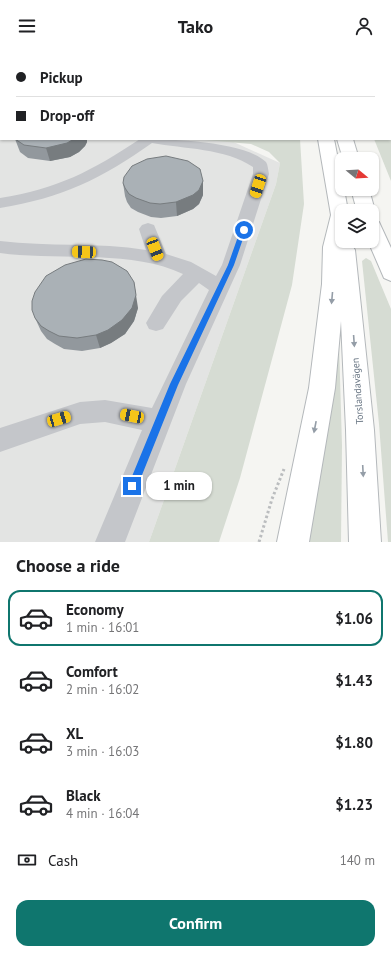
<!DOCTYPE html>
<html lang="en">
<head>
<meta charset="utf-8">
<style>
  :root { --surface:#fff; --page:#f2f2f2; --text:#202124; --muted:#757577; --line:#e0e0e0; --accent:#0f766e }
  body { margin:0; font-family:"PT Sans",sans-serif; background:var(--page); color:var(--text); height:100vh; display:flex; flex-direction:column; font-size:15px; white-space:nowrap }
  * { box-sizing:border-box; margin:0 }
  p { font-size:13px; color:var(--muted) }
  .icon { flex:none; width:22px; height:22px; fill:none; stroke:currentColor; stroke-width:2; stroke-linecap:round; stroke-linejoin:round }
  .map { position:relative; height:490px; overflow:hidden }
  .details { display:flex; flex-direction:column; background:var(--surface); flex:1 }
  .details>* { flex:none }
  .top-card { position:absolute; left:0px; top:0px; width:391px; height:88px; box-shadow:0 1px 3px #0004; display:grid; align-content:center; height:88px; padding:0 16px; background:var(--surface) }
  .needle { width:26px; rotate:108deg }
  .controls { position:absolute; left:335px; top:100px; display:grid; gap:8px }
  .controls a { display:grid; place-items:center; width:44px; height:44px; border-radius:8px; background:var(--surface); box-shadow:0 1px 3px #0004; font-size:20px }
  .end { position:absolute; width:18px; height:18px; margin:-9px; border:5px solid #1a73e8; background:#fff; box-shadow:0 0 0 2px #fff }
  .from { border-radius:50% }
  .bubble { position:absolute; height:28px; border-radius:12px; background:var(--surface); box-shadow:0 1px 3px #0004; font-size:13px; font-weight:600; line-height:28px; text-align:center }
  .car { position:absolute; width:12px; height:24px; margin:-12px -6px; border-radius:5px; box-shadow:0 0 3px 1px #0007; background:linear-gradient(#f5c518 24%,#345 0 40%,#f5c518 0 76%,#345 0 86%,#f5c518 0) }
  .top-card b { display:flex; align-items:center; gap:14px; height:38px; font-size:15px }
  .top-card b+b { border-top:1px solid var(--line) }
  .top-card i { width:10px; height:10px; background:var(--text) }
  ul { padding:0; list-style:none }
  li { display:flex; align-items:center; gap:12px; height:56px; margin:0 8px 6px; padding:0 8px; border:2px solid transparent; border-radius:12px }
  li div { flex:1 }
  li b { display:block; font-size:15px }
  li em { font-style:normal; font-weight:600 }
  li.on { border-color:var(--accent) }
  li>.icon { width:36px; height:36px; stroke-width:1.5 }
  h2 { padding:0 16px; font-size:18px; line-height:48px }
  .pay { display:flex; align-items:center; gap:10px; height:44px; padding:0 16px; font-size:15px }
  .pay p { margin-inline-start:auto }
  .primary-button { display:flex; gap:8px; margin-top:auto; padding:8px 16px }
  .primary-button a { flex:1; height:46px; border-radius:12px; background:var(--accent); color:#fff; font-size:16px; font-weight:600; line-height:46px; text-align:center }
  header { display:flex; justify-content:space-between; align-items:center; height:52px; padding:0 16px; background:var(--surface); font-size:18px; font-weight:600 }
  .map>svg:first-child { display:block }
</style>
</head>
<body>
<header><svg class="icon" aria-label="menu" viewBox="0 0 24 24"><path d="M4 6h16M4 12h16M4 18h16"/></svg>Tako<svg class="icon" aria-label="person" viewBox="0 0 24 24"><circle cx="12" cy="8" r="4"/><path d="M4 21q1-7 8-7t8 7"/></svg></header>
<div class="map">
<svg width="391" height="490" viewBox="0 0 391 490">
  <rect width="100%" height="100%" fill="#f5f5f2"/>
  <polygon fill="#e3e4e3" points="0,43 1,87 227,87 280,111 276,132 149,490 0,490"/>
  <g fill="#d6dcd3">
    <polygon points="82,0 256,0 256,1 80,1"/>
    <polygon points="339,0 391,0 391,129 374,87 390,87 390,1"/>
    <polygon points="193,87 300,87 304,152 292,233 240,426 219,490 149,490 276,132 280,111 269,100 251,92"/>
    <polygon points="366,206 371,209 391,257 391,490 388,490 379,372 362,209"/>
    <polygon points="336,291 339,291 342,394 341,490 304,490"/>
  </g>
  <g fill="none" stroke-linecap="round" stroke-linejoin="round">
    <defs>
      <g id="major">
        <rect x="318" y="0" width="12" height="1"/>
        <polygon points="318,87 334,87 342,128 342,137 344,137 348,159 342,159 342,189 344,189 344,191 352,193 355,198 374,378 381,490 349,490 346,378 341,269 335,336 309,490 277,490 309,336 322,232 323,195 331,163"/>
        <polygon points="337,87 353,87 359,107 343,107"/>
        <polygon points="351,137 369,137 375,159 373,163 372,159 357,159"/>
        <polygon points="372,168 379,170 391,196 391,229 384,226 368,189 372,189"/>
      </g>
    </defs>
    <use href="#major" stroke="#b4b8bb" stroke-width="2"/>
    <polyline stroke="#bbbdbf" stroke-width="3" stroke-dasharray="2.5 2.5" stroke-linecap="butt" points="259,490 272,447 284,417"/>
    <g fill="#c4c6ca" fill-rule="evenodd">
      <polygon points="0,52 1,52 0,61"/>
      <path d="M140 87C168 87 245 89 266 110 268 113 268 118 269 122L240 213 186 332 125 490H95L142 378 105 370 80 372 0 400V376L80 350 105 348 152 356 209 238 199 231 181 249 163 277 156 279 149 277 146 271 162 244 183 222C131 197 57 209 0 201V189C48 195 98 190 146 198L139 177 142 173 148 171 154 173 166 202 191 210 216 224 222 213 253 122V115C225 96 184 97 152 91 101 127 62 146 0 156V146C57 137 92 119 140 87Z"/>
    </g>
    <use href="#major" fill="#fff" fill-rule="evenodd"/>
    <g stroke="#a2a7ac" stroke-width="2" stroke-dasharray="3.5 2" stroke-linecap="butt">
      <polyline points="93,0 102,1"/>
      <polyline points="253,1 260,0"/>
    </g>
  </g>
  <g fill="#92989d">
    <polygon points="15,87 87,87 87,90 85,94 79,100 70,105 50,109 28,106 20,100"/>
    <polygon points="203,129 203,143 199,152 193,157 177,164 161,166 151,165 138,160 131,156 127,150 125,144 123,131"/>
    <polygon points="138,256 134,269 125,282 111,291 100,296 82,299 64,297 55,292 47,287 41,279 35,266"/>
  </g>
  <g fill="#777c7f">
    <polygon points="74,87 87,87 87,90 85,94 79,100 70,105 50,109 46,96"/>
    <polygon points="203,129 203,143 199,152 193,157 177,164 176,150"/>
    <polygon points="134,230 138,256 134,269 125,282 111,291 100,296 96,283"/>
  </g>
  <g fill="#aab1b6" stroke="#777c7f">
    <polygon points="15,87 74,87 67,91 46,96 24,93"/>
    <polygon points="166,104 188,109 200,117 203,129 199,138 193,143 176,150 160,152 150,151 136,146 129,142 125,136 123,131 124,125 132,114 147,107"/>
    <polygon points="86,207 102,208 112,210 127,219 134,230 136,243 132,256 122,268 108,278 96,283 77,286 59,284 49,279 41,274 35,266 32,258 32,249 35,240 46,224 65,213"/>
  </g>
  <defs><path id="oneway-solid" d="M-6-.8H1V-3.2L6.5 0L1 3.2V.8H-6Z"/></defs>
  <g fill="#949da7">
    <use href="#oneway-solid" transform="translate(332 246) rotate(95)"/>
    <use href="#oneway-solid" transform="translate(354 289) rotate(86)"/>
    <use href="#oneway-solid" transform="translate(315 375) rotate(101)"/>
    <use href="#oneway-solid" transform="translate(363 419) rotate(87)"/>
  </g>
  <polygon fill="#1a73e8" points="241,176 246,178 234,213 178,333 136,438 132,439 129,438 128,434 170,332 228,213"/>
  <g text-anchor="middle" stroke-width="4" stroke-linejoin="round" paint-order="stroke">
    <g font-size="10" fill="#667381" stroke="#fff">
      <text transform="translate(357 339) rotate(-94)" y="4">Torslandavägen</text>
    </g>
  </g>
</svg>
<div class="controls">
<a><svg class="needle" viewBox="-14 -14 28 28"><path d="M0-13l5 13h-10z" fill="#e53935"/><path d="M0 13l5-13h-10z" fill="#757577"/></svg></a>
<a><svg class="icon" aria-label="layers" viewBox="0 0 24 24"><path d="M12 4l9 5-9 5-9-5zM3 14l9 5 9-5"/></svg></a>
</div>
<i class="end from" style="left:244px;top:178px"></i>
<i class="end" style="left:132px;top:434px"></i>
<div class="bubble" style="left:146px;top:420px;width:66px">1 min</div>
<i class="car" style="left:258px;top:134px;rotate:198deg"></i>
<i class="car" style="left:155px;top:197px;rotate:159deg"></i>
<i class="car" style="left:84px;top:200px;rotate:272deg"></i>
<i class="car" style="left:132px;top:364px;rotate:281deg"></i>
<i class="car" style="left:59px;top:367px;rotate:74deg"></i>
<div class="top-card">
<b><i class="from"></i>Pickup</b>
<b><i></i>Drop-off</b>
</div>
</div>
<section class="details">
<h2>Choose a ride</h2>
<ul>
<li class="on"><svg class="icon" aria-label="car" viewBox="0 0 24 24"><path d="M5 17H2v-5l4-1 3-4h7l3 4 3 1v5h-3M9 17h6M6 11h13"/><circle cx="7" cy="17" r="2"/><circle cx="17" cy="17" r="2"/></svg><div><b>Economy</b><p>1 min · 16:01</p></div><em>$1.06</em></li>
<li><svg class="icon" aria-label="car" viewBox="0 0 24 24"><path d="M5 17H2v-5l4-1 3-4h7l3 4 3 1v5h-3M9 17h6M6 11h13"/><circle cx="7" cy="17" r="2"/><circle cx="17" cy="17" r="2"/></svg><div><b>Comfort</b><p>2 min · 16:02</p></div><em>$1.43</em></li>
<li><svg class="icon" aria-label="car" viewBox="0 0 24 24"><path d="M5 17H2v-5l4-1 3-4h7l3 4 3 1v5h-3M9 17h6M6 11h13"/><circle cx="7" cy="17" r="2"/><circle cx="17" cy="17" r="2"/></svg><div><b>XL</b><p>3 min · 16:03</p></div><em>$1.80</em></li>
<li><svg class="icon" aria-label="car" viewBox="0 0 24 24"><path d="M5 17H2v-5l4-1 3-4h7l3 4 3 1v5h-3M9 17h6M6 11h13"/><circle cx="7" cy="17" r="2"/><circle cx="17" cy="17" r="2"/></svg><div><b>Black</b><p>4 min · 16:04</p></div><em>$1.23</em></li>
</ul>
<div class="pay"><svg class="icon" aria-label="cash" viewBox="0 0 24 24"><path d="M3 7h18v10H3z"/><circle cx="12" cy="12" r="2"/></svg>Cash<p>140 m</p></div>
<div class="primary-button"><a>Confirm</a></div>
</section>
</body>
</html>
